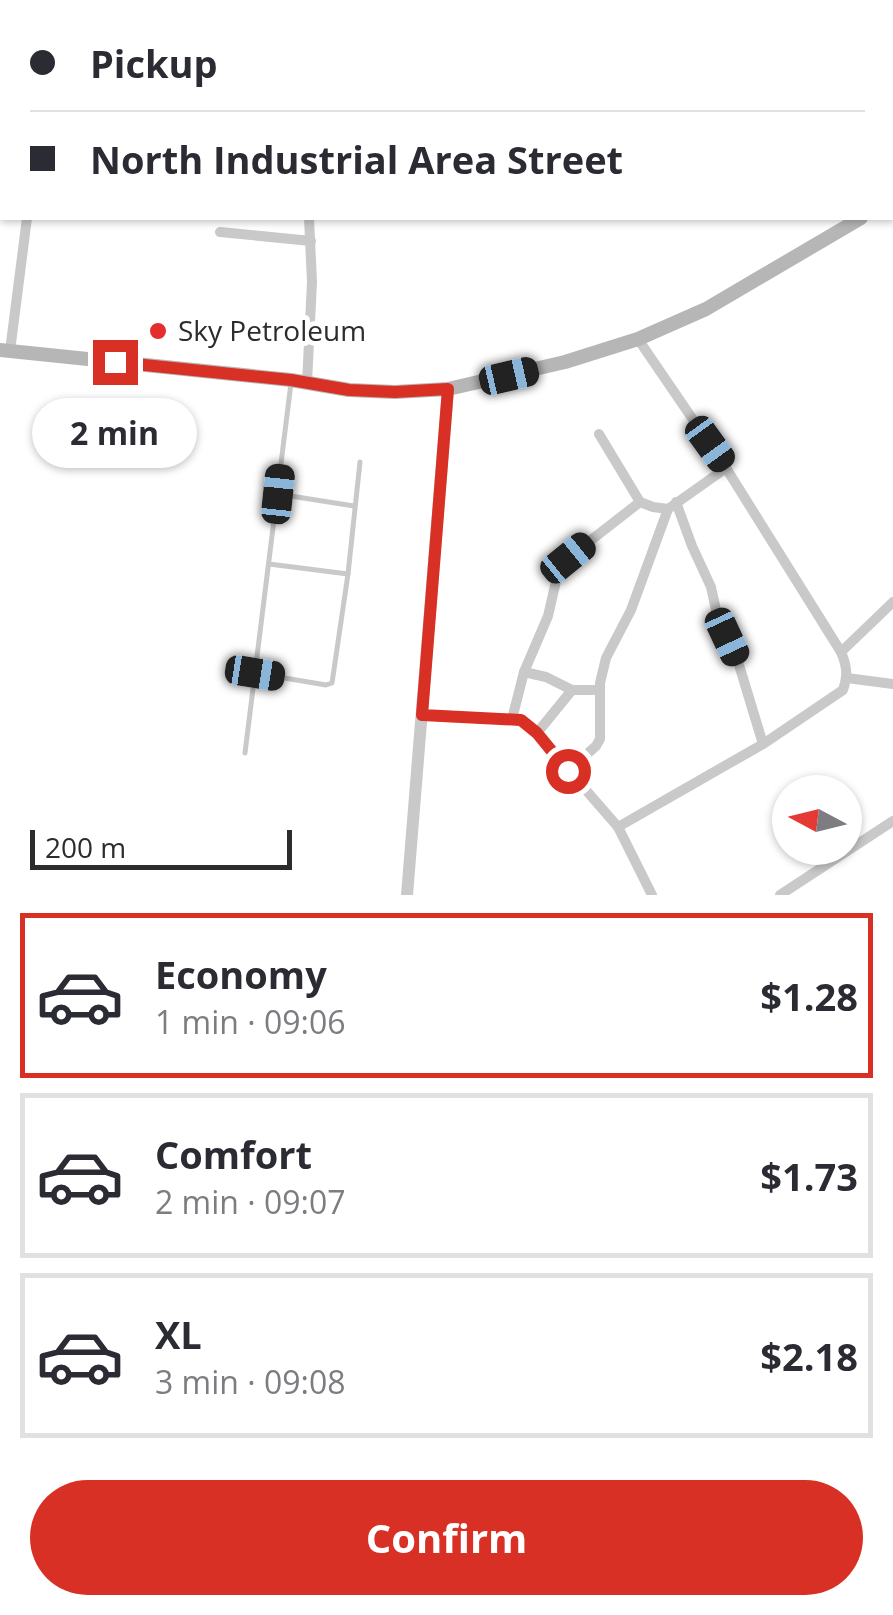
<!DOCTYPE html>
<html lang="en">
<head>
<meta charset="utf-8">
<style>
  :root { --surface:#fff; --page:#f7f7f7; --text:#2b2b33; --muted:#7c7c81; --line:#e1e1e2; --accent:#d93025 }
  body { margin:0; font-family:"Open Sans",sans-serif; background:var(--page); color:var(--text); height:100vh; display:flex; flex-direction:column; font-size:38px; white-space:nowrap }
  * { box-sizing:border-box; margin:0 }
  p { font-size:32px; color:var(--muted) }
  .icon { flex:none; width:55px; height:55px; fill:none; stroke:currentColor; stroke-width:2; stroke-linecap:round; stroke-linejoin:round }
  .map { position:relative; height:895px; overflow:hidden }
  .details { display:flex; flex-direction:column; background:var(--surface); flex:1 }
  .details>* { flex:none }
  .banner { position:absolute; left:0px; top:0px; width:895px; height:220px; box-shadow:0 2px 8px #0004; display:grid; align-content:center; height:220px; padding:0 30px; background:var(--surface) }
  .needle { width:65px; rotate:277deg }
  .buttons { position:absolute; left:772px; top:775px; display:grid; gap:20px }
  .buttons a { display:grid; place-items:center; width:90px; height:90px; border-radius:50%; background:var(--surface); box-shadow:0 2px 8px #0004; font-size:50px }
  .scale { position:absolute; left:30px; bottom:25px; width:262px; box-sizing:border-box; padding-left:10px; border:5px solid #2c2c2c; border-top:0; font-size:28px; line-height:35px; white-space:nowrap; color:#2c2c2c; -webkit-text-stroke:8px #fff; paint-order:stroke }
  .end { position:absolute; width:45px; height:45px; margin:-22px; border:12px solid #d93025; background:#fff; box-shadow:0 0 0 5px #fff }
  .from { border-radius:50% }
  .bubble { position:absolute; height:70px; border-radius:35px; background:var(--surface); box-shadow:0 2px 8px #0004; font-size:32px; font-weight:700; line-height:70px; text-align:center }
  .car { position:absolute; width:30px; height:60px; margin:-30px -15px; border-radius:12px; box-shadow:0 0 8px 2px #0007; background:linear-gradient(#222 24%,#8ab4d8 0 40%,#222 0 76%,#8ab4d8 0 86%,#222 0) }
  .banner b { display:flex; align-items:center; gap:35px; height:95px; font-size:38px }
  .banner b+b { border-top:2px solid var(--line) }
  .banner i { width:25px; height:25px; background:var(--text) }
  ul { padding:18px 0 0; list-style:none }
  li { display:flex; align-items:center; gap:30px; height:165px; margin:0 20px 15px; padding:0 10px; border:5px solid var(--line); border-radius:0px }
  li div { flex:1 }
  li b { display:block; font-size:38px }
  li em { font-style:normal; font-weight:700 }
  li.on { border-color:var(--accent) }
  li>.icon { width:90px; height:90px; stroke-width:1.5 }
  .cta { display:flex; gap:20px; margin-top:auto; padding:20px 30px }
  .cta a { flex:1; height:115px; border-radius:60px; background:var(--accent); color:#fff; font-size:40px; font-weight:700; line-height:115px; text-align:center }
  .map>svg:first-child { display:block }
</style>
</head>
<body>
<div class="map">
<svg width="893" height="895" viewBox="0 0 893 895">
  <rect width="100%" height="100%" fill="#fff"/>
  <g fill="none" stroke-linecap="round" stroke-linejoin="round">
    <g stroke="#c9c9c9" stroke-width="5">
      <polyline points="278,494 354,506"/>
      <polyline points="269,564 348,574"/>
      <polyline points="255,673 326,685 332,683 348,574 360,462"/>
      <polyline points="245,753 291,383"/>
    </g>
    <g stroke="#c9c9c9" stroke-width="10">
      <polyline points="43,0 43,2"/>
      <polyline points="124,0 136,2"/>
      <polyline points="196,2 196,0"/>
      <polyline points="547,2 553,0"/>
      <polyline points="220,232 311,241"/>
      <polyline points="10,351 27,218"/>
      <polyline points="307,383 312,282 309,218"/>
      <polyline points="599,434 640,502 653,507 668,509 726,468"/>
      <polyline points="676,502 692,546 711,587 718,619 736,655 763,744"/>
      <polyline points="841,652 893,602"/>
      <polyline points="524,672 546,677 572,690 599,690"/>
      <polyline points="847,678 893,684"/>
      <polyline points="422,715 512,719 521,721 531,727 618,827 652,895"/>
      <polyline points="512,719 524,672 548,616 557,577 559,569 568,558 640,502"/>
      <polyline points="537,733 572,690"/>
      <polyline points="568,771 596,746 600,739 600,683 606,658 631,610 668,509"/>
      <path d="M618 827 763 744 843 690C848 675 847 666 841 652L726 468 638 339"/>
      <polyline points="780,895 893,821"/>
    </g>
    <polyline stroke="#c9c9c9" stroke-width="12" points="407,895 448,389"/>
    <g stroke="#b6b6b6" stroke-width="14">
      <polyline points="892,198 893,198"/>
      <polyline points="0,350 291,380 349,390 395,392 448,389 565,362 638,339 706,309 861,218"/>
    </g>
  </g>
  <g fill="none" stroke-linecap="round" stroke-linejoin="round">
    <polyline stroke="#d93025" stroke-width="12" points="115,362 291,380 349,390 395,392 448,389 422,715 521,720 537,733 568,771"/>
  </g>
  <circle fill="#e42d2d" stroke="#fff" stroke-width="4" cx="158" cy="331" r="10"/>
  <g text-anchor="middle" stroke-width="10" stroke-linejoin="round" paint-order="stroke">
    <g font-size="28" fill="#2c2c2c" stroke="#fff" text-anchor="start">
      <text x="178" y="341">Sky Petroleum</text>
    </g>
  </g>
</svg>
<div class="buttons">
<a><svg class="needle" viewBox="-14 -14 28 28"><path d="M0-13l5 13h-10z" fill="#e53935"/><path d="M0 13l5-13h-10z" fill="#7c7c81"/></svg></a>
</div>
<div class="scale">200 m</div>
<i class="end from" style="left:568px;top:771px"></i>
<i class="end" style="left:115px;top:362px"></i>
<div class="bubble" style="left:32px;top:398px;width:165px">2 min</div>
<i class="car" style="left:509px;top:376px;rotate:77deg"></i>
<i class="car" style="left:710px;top:444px;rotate:144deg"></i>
<i class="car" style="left:278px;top:494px;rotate:6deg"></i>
<i class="car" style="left:568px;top:558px;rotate:51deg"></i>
<i class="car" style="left:727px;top:637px;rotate:155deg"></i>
<i class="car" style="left:255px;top:673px;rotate:99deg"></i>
<div class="banner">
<b><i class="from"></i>Pickup</b>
<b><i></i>North Industrial Area Street</b>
</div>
</div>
<section class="details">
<ul>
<li class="on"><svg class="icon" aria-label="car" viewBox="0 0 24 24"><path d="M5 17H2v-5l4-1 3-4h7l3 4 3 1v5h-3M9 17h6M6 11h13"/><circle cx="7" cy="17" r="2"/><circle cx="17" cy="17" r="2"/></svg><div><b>Economy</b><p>1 min · 09:06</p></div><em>$1.28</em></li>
<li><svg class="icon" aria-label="car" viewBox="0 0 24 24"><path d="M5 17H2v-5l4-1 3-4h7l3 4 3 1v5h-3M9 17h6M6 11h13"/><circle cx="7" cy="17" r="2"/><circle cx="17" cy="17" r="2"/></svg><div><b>Comfort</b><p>2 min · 09:07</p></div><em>$1.73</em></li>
<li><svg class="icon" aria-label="car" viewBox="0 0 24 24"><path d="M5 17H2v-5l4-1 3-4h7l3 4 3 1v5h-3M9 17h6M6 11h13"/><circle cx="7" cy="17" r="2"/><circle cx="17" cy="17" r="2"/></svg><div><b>XL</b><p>3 min · 09:08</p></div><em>$2.18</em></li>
</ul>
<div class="cta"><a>Confirm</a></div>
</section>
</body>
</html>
